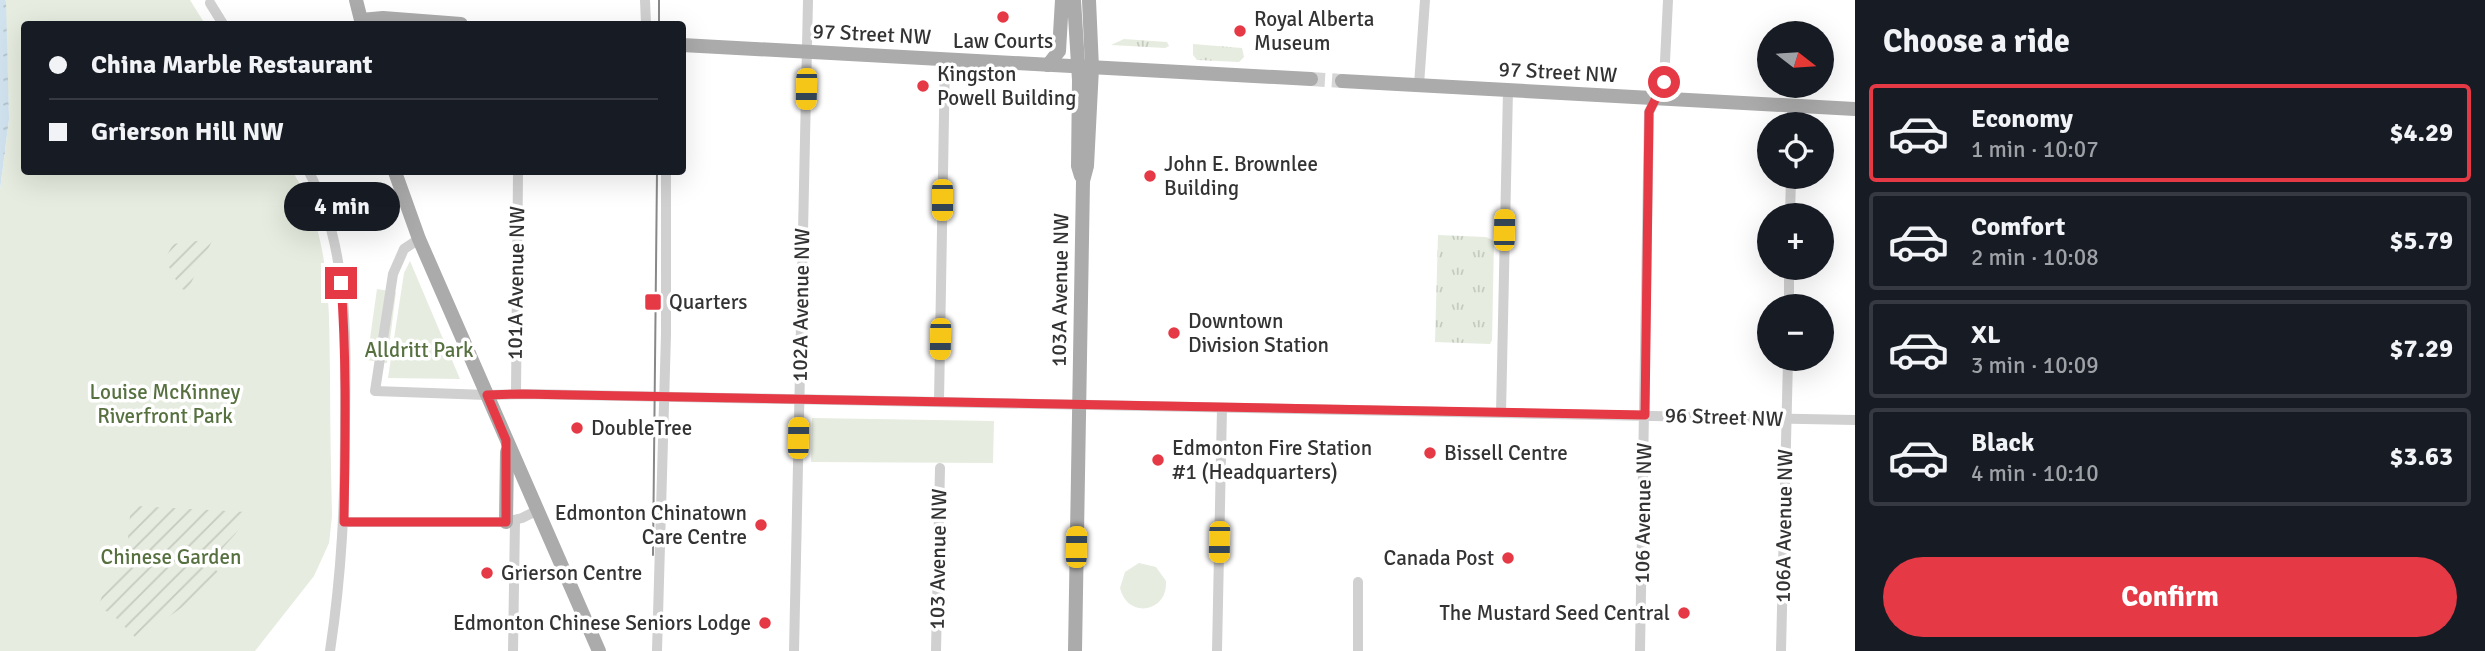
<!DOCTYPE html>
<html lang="en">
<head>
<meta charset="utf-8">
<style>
  :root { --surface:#171b24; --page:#20242c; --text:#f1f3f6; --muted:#9ea1a6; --line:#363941; --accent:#e63946 }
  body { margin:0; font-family:Signika,sans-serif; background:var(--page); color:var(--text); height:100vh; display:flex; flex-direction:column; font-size:26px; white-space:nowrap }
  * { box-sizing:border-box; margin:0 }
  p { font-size:23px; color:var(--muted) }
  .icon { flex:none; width:38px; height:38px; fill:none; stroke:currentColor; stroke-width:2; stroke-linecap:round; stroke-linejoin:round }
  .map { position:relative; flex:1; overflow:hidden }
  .sheet { display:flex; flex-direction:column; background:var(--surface); width:630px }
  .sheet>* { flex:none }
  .top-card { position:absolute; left:21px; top:21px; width:665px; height:154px; border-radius:7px; box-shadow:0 7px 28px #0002; display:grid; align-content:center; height:154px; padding:0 28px; background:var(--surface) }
  .needle { width:46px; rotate:107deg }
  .tools { position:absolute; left:1757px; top:21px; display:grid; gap:14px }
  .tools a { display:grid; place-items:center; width:77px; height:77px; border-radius:50%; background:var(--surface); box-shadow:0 7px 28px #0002; font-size:35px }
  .end { position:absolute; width:32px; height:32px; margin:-16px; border:9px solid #e63946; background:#fff; box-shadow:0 0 0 4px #fff }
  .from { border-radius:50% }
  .bubble { position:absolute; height:49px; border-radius:24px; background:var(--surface); box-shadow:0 7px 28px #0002; font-size:23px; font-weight:800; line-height:49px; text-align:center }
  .car { position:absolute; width:21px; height:42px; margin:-21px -10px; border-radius:9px; box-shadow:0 0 5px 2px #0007; background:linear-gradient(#f5c518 24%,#345 0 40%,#f5c518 0 76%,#345 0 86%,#f5c518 0) }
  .top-card b { display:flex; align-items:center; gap:24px; height:66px; font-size:26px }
  .top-card b+b { border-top:2px solid var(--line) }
  .top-card i { width:18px; height:18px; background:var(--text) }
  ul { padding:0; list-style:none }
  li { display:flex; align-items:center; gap:21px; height:98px; margin:0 14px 10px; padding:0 14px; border:4px solid var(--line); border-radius:7px }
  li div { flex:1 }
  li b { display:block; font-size:26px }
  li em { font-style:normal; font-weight:800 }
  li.active { border-color:var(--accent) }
  li>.icon { width:63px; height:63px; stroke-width:1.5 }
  h2 { padding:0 28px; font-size:32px; line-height:84px }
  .cta { display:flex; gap:14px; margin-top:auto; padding:14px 28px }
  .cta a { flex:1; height:80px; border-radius:42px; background:var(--accent); color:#fff; font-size:28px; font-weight:800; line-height:80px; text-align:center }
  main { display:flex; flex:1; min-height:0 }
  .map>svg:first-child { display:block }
</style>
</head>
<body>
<main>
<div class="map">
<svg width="1855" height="651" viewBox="0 0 1855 651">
  <defs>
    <pattern id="grass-tufts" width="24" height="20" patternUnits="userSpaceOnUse" patternTransform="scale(1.75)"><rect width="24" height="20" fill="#e6ecdf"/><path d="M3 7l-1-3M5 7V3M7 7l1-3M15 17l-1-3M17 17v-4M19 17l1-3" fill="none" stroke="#c6cbc0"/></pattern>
    <pattern id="garden-furrows" width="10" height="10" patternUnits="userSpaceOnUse" patternTransform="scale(1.75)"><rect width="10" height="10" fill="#e6ecdf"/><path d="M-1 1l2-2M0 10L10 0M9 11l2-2" fill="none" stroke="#c6cbc0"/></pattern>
    <pattern id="water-ripples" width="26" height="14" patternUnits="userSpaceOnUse" patternTransform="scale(1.75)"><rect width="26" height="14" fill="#cfe2ee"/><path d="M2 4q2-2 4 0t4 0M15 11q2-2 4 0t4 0" fill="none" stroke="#b2c2cd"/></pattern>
  </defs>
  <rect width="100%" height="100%" fill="#fff"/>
  <g fill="url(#grass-tufts)">
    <polygon points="1124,39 1167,42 1169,46 1165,48 1111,45"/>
    <polygon points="1193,44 1242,48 1244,57 1239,62 1197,60 1193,55"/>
    <polygon points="1438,235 1486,237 1494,241 1492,340 1490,344 1435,342"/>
  </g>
  <g fill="#e6ecdf">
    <path d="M5 0H190L205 24H24V172H293C331 236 329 303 330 376 330 423 331 469 332 516L329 543 314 576 255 651H0V190L9 119Z"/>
    <polygon points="410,261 460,379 388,378 404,273"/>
    <polygon points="377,289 396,292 387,363 367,360"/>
    <polygon points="812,418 994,421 993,463 811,462"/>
    <path d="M1139 563 1156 567 1166 581C1168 613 1127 619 1120 588L1125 572Z"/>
  </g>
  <g fill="url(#garden-furrows)">
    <polygon points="213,239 187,291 180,288 165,259 173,244"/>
    <path d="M131 504 136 506 246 512C241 540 214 544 216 570L224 578 137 639 111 613 98 608 106 584 127 549Z"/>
  </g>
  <polygon fill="url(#water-ripples)" points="0,0 5,0 6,2 9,119 0,190"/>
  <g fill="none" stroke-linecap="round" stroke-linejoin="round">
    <polyline stroke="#d6d6d6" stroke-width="14" stroke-dasharray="14 7" stroke-linecap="butt" points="1311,79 1342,81"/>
    <g stroke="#d0d0d0" stroke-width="10">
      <polyline points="645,0 646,24"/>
      <polyline points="210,3 223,24"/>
      <polyline points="1419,85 1425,0"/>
      <polyline points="1792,124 1792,106"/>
      <path d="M309 172C349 248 346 338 345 422 345 502 342 572 330 651"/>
      <polyline points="1790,215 1791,177"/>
      <polyline points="419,239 404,249 393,274 375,391 487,395 526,394 1855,420"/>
      <polyline points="1789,306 1789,268"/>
      <polyline points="516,394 518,172"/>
      <polyline points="939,401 945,59"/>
      <polyline points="1501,413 1508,90"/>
      <polyline points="344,522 506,522 522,518 536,511"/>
      <polyline points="513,651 515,520"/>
      <polyline points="657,651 666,334 666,172"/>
      <polyline points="794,651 808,0"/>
      <polyline points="936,651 940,468"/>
      <polyline points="1217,651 1222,408"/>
      <polyline points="1358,651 1358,582"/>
      <polyline points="1640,651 1649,112 1664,82 1668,0"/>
      <polyline points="1781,651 1788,359"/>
    </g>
    <g stroke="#ababab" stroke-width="14">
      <polyline points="356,0 362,24"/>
      <polyline points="1074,0 1079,80 1078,166 1081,176"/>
      <polyline points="361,20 383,18 461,24"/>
      <polyline points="682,45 1311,79"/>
      <polyline points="1048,65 1059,51 1062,0"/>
      <polyline points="1342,81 1855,109"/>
      <polyline points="395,172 419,239 599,651"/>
      <polyline points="506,522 507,452"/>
      <polyline points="1075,651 1083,181 1087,166 1092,68 1089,0"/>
    </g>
    <g stroke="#888" stroke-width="2">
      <polyline points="659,0 659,24"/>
      <polyline points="653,555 657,172"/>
    </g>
  </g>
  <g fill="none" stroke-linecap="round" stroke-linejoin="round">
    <path stroke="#e63946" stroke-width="9" d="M341 283C347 363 345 442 344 522H506V440L487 395 520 394 1645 415 1649 112 1664 82"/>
  </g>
  <g fill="#e63946" stroke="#fff" stroke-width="2.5">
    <circle cx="1003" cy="17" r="7"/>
    <circle cx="1240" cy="31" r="7"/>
    <circle cx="923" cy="86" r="7"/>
    <circle cx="1150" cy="176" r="7"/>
    <rect x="644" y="293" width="18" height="18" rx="3.5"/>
    <circle cx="1174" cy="333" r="7"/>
    <circle cx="577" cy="428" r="7"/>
    <circle cx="1430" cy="453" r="7"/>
    <circle cx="1158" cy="460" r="7"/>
    <circle cx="761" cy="525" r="7"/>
    <circle cx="1508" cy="558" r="7"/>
    <circle cx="487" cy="573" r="7"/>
    <circle cx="1684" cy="613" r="7"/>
    <circle cx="765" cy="623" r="7"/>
  </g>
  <g text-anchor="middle" stroke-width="7" stroke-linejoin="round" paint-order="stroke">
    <g font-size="21" fill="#333" stroke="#fff" text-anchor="start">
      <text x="1254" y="26">Royal Alberta<tspan x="1254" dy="24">Museum</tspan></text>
      <text x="1003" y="48" text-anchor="middle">Law Courts</text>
      <text x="937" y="81">Kingston<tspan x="937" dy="24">Powell Building</tspan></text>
      <text x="1164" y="171">John E. Brownlee<tspan x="1164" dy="24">Building</tspan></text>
      <text x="669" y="309">Quarters</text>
      <text x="1188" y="328">Downtown<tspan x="1188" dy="24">Division Station</tspan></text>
      <text x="591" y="435">DoubleTree</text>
      <text x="1172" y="455">Edmonton Fire Station<tspan x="1172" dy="24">#1 (Headquarters)</tspan></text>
      <text x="1444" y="460">Bissell Centre</text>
      <text x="747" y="520" text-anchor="end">Edmonton Chinatown<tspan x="747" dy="24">Care Centre</tspan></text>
      <text x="1494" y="565" text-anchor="end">Canada Post</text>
      <text x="501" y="580">Grierson Centre</text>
      <text x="1670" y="620" text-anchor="end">The Mustard Seed Central</text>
      <text x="751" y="630" text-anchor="end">Edmonton Chinese Seniors Lodge</text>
    </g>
    <g font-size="21" fill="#333" stroke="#fff">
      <text transform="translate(872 34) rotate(3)" y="7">97 Street NW</text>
      <text transform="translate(1558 72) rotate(3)" y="7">97 Street NW</text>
      <text transform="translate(516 283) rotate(-89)" y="7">101A Avenue NW</text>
      <text transform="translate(1060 290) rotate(-89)" y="7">103A Avenue NW</text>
      <text transform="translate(801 305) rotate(-89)" y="7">102A Avenue NW</text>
      <text transform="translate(1724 417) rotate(2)" y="7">96 Street NW</text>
      <text transform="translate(1643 513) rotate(-89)" y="7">106 Avenue NW</text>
      <text transform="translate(1784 526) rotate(-89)" y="7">106A Avenue NW</text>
      <text transform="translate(938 559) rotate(-89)" y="7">103 Avenue NW</text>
    </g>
    <g font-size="21" fill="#56703f" stroke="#fff">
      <text x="419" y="357">Alldritt Park</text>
      <text x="165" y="399">Louise McKinney<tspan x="165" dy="24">Riverfront Park</tspan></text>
      <text x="171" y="564">Chinese Garden</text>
    </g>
  </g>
</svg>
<div class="tools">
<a><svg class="needle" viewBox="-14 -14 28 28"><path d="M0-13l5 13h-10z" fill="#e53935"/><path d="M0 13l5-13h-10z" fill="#9ea1a6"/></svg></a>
<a><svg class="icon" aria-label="locate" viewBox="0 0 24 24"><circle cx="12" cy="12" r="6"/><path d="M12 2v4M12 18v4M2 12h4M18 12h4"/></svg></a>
<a>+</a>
<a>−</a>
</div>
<i class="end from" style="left:1664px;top:82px"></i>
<i class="end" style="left:341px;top:283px"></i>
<div class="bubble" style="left:284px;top:182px;width:116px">4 min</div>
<i class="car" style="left:806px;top:89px;rotate:181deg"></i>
<i class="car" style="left:942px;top:200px;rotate:180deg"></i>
<i class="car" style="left:1504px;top:230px;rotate:1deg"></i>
<i class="car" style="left:940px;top:339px;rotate:181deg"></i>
<i class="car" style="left:798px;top:438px;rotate:1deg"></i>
<i class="car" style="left:1219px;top:542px;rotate:181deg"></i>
<i class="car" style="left:1076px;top:547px;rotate:1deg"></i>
<div class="top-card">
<b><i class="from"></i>China Marble Restaurant</b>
<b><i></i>Grierson Hill NW</b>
</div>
</div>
<section class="sheet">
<h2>Choose a ride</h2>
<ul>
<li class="active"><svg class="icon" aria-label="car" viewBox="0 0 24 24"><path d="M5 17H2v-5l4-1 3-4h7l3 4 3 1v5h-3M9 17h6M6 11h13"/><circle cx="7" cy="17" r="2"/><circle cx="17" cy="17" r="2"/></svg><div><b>Economy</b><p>1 min · 10:07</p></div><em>$4.29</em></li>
<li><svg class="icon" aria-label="car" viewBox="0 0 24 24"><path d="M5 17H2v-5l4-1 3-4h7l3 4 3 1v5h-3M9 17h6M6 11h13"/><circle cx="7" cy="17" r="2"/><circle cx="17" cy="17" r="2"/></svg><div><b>Comfort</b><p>2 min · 10:08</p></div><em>$5.79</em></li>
<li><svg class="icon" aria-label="car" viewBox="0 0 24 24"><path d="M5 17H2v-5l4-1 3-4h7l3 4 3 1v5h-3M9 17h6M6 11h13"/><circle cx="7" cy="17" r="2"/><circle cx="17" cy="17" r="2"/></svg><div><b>XL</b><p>3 min · 10:09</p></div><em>$7.29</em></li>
<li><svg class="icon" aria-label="car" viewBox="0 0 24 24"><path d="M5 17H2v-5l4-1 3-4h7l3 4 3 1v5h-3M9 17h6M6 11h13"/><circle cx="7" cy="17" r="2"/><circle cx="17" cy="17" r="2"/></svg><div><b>Black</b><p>4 min · 10:10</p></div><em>$3.63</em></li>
</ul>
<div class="cta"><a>Confirm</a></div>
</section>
</main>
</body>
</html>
